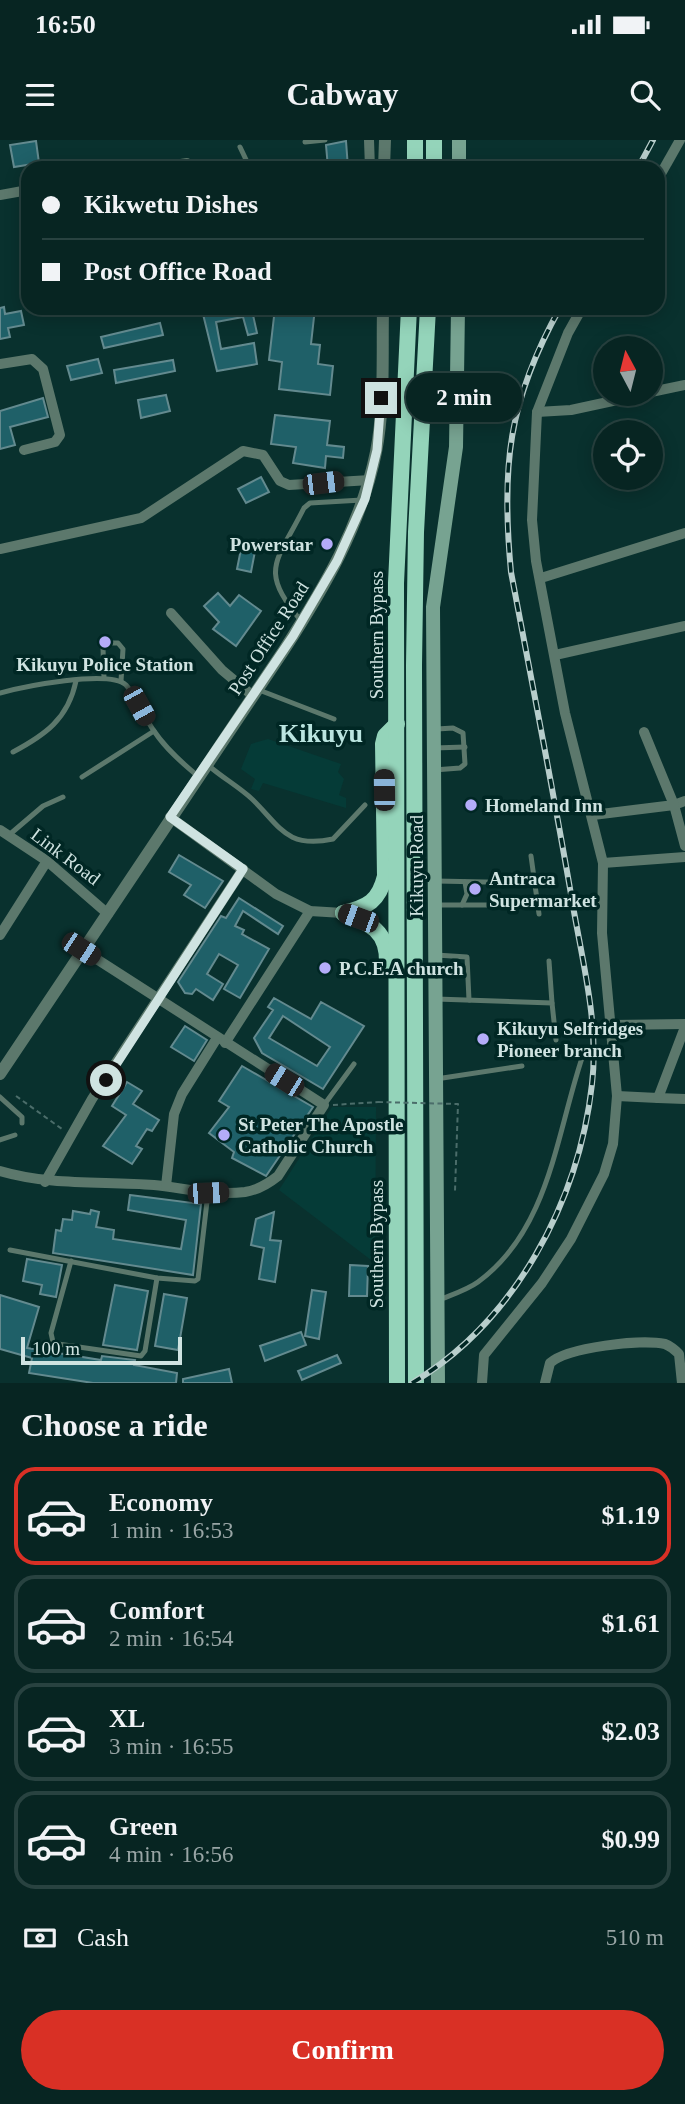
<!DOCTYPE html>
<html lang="en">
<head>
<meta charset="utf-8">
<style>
  :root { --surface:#072522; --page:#15312f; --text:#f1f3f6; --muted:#98a5a5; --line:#284240; --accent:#d93025 }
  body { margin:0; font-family:"Times New Roman",serif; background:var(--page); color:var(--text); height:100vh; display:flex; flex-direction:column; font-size:26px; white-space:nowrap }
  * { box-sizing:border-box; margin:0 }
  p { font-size:23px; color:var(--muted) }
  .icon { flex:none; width:38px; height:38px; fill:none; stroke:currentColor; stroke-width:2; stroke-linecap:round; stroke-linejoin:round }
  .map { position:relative; height:1243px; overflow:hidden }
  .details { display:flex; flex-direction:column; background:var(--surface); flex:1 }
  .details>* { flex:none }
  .hud { position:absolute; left:21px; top:21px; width:644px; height:154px; border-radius:21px; box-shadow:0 4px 18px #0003,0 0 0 2px var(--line); display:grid; align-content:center; height:154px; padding:0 21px; background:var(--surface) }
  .needle { width:46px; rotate:353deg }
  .controls { position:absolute; left:593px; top:196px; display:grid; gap:14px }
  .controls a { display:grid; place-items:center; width:70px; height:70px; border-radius:50%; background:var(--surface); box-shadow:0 4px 18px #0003,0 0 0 2px var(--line); font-size:35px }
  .scale { position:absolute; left:21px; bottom:18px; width:161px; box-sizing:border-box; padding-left:7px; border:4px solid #cfe3e1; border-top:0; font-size:19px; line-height:24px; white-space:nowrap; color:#cfe3e1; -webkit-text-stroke:5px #002724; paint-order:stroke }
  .end { position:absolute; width:32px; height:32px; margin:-16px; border:9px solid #cfe3e1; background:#111; box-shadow:0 0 0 4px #111 }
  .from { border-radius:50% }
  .bubble { position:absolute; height:49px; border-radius:24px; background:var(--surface); box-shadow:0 4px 18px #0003,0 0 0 2px var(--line); font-size:23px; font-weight:700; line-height:49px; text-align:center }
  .car { position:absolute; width:21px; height:42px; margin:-21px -10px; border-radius:9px; box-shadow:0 0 5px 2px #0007; background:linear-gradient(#222 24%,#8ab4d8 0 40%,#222 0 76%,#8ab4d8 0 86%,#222 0) }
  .hud b { display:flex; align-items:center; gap:24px; height:66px; font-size:26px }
  .hud b+b { border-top:2px solid var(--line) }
  .hud i { width:18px; height:18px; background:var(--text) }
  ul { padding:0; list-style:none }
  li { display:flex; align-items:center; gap:21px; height:98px; margin:0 14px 10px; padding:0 7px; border:4px solid var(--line); border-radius:21px }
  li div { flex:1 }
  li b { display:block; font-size:26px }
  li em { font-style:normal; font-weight:700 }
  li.on { border-color:var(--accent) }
  li>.icon { width:63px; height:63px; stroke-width:1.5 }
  h2 { padding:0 21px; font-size:32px; line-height:84px }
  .pay { display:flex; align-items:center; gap:18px; height:77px; padding:0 21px; font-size:26px }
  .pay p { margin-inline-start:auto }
  .primary-button { display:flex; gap:14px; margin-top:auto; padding:14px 21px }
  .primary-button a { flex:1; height:80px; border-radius:42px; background:var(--accent); color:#fff; font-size:28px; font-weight:700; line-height:80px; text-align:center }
  .status { display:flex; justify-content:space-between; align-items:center; height:49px; padding:0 35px; background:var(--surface); direction:ltr }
  .status svg { height:19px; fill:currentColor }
  header { display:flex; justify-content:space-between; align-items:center; height:91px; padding:0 21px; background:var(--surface); font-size:32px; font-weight:700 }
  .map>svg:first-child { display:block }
</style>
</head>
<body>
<div class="status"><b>16:50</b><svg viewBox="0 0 49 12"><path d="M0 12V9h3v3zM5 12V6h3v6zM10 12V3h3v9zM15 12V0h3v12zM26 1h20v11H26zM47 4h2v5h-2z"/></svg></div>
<header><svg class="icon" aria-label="menu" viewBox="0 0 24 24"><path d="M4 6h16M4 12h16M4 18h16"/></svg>Cabway<svg class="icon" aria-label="search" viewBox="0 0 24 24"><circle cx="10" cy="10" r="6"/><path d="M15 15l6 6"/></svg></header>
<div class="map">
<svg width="685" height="1243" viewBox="0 0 685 1243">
  <rect width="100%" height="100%" fill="#09312e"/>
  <g fill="#053b37">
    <polygon points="268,599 341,624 338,632 344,639 339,655 346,658 346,668 263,643 259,651 251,649 255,639 241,629 251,604"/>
    <polygon points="332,967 376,967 375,1123 279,1050"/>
  </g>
  <g fill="#1f6068" stroke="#638a8f" stroke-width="2" fill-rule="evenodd">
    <polygon points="36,1 39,23 14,27 10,5"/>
    <polygon points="346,1 348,28 328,28 326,5"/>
    <polygon points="4,167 5,174 21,171 24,185 8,188 10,197 0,199 0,168"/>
    <polygon points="211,168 265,168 266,172 253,175 257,193 248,195 243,177 216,182 221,209 254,203 257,224 217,231 202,170"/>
    <polygon points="275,168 315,168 311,204 320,205 318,224 333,226 330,255 279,249 282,222 269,220"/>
    <polygon points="160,183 163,195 104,208 101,197"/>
    <polygon points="98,219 102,233 71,240 67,226"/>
    <polygon points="173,220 175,231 116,243 114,230"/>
    <polygon points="166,255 170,271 141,278 138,260"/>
    <polygon points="43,258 48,277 10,287 15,305 0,309 0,271"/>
    <polygon points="275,275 330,281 327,305 344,307 343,318 326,316 325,328 293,323 296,307 271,304"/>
    <polygon points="261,337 269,352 246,363 238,349"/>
    <polygon points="242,404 256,406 251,432 237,429"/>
    <polygon points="218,453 230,466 239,455 261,471 236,506 213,489 219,482 204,466"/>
    <polygon points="179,715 223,741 205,768 184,755 191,745 169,732"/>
    <polygon points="239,758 283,786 278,794 243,771 235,786 244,790 242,794 269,809 240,858 224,849 238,825 219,814 207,834 223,844 213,860 196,849 192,854 185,853 178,842 221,776 226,778"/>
    <path d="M274 858 311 879 321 862 364 886 323 949 262 913 254 898 273 870 268 867ZM283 876 330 907 317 926 269 898Z"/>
    <polygon points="185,886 207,900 194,921 171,907"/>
    <polygon points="242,926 313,967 266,1036 232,1018 234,1012 209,993 229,967 219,961"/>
    <polygon points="127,942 142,951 133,964 159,980 152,991 147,989 136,1006 142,1009 132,1024 103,1006 126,975 112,966"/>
    <polygon points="130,1055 201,1064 193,1135 53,1113 56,1090 61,1091 63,1079 72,1080 73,1071 90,1074 91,1070 99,1072 96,1087 114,1090 113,1099 181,1109 186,1080 128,1070"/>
    <polygon points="274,1072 270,1100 281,1101 275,1142 259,1139 264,1108 251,1105 256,1079"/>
    <polygon points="27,1119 62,1125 56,1157 40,1154 42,1145 23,1141"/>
    <polygon points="350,1125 368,1126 367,1156 349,1156"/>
    <polygon points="115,1145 148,1151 137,1210 103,1205"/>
    <polygon points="312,1150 326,1152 319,1199 305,1196"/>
    <polygon points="164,1154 187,1158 178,1210 155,1206"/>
    <polygon points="0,1155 39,1167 27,1208 101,1220 102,1216 135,1220 134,1225 177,1233 176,1243 93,1243 29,1233 32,1218 0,1209"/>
    <polygon points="301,1192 306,1205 265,1221 260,1206"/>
    <polygon points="337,1215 341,1223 302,1240 298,1231"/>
    <polygon points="229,1229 232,1243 183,1243 183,1239"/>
  </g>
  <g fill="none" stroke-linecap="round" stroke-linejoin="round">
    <g stroke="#4b6d6a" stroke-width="2" stroke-dasharray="5 3.5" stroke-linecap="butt">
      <polyline points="16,956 62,989"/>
      <polyline points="333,965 378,962"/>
    </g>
    <g stroke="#5c786c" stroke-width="5">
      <polyline points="305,2 325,0"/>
      <polyline points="240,7 250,28"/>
      <path d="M302 482C258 429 276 424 304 368L310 363 362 360"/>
      <polyline points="104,538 103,508 107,503 118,503 123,509 121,541"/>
      <polyline points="259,550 334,579"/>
      <path d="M0 553C22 547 109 529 126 545 138 558 144 577 154 591 166 609 182 623 199 637"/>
      <polyline points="434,608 465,607"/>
      <path d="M13 612C45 595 68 579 76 541"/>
      <path d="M209 626C223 638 239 647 252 659 280 686 286 709 333 699L365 665"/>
      <polyline points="434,630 460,628 465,624 463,593 453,588 437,589"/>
      <polyline points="82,637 154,591"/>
      <polyline points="9,695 43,666 63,657"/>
      <polyline points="531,716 539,774"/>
      <polyline points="436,741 535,743"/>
      <polyline points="436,765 518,765"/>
      <polyline points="462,765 467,754 465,742"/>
      <polyline points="436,815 467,817 469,860"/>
      <polyline points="549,821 552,863"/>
      <polyline points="436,859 552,863 556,900"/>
      <polyline points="436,939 522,926"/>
      <polyline points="0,957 22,977 22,983"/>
      <polyline points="324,965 354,924"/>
      <polyline points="0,1000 15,995"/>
      <polyline points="10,1110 157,1138 195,1141 198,1139 208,1053"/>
      <polyline points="71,1121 51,1193 53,1202 58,1204 141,1216 145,1211 157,1138"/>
      <path d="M439 1160C451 1155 467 1150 478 1142 549 1090 556 996 582 918"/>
    </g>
    <g stroke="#5c786c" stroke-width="10">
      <polyline points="369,0 370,28"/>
      <polyline points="156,28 187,23"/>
      <polyline points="658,39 680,0"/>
      <polyline points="0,55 28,50"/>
      <polyline points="0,224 32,219 43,229 60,295 55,302 24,310"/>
      <polyline points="651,252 685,245"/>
      <polyline points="537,272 571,270 645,254"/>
      <polyline points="0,409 141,378 243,311 263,315 280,341 289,345 370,340"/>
      <polyline points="541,438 685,393"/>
      <polyline points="171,473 222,530 253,556"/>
      <polyline points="555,515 685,486"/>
      <polyline points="685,661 674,665 685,706"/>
      <polyline points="593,675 674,665 644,592"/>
      <polyline points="170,677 276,754 310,771 343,773"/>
      <polyline points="0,690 47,721 108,774"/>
      <polyline points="603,723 685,717"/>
      <polyline points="0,795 47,721"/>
      <polyline points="612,885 685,884"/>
      <polyline points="225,903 310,771"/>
      <polyline points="617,956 658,958 685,887"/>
      <polyline points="658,958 685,959"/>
      <path d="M0 1031C51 1046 101 1041 154 1045 184 1048 214 1056 245 1052 258 1050 268 1044 278 1036L324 965 81 809"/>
      <polyline points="45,1042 92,959 243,729"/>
      <polyline points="166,1046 174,974 182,954 217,898"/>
      <polyline points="482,1243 484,1215 542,1143 571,1099 604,1034 613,1004 617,956 602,793 603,723 565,573 536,421 532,380 537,272 568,193 582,168"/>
      <path d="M545 1243 550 1223C568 1207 641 1199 665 1204 670 1206 675 1210 679 1214L682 1243"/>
    </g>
    <g stroke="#5c786c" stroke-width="12">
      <polyline points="384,28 385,0"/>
      <path d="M0 934 284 510C324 448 361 386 376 312 385 266 382 215 383 168"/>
    </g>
    <g stroke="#77a391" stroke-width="14">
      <polyline points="459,28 459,0"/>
      <polyline points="438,1243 433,467 456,307 458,168"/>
    </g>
    <g stroke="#94d4ba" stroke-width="16">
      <polyline points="415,28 415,0"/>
      <polyline points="434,28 434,0"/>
      <path d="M343 773C368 767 379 761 385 736L383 604 385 596 397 584"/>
      <path d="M343 773C370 783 388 791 387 823"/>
      <polyline points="397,1243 396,443 409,168"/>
      <polyline points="416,1243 414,525 416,392 428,168"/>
    </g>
    <defs>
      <g id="rail">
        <polyline points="638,28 653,0"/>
        <path d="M412 1243C515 1182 579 1061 592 944 599 885 583 824 573 766 554 654 532 543 511 432 501 327 508 261 560 168"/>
      </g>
    </defs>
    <use href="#rail" stroke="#b8cecc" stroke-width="6"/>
    <use href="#rail" stroke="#002724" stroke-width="3.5" stroke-dasharray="10" stroke-linecap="butt"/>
    <polyline stroke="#4b6d6a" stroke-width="2" stroke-dasharray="5 3.5" stroke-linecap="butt" points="378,962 458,964 455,1051"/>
  </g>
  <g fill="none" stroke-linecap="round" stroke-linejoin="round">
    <polyline stroke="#cfe3e1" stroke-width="9" points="106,940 243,729 170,677 293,496 337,421 365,359 377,310 381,258"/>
  </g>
  <g fill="#b4acf9" stroke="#002724" stroke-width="2.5">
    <circle cx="327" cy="404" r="7"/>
    <circle cx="105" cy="502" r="7"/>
    <circle cx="471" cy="665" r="7"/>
    <circle cx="475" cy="749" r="7"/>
    <circle cx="325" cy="828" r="7"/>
    <circle cx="483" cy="899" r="7"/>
    <circle cx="224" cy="995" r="7"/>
  </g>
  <g text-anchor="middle" stroke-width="7" stroke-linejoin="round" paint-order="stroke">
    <g font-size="19" font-weight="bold" fill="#cfe3e1" stroke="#002724" text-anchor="start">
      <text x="313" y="411" text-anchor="end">Powerstar</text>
      <text x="105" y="531" text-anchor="middle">Kikuyu Police Station</text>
      <text x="485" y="672">Homeland Inn</text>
      <text x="489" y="745">Antraca<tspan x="489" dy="22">Supermarket</tspan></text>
      <text x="339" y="835">P.C.E.A church</text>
      <text x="497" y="895">Kikuyu Selfridges<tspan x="497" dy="22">Pioneer branch</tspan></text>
      <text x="238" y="991">St Peter The Apostle<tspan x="238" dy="22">Catholic Church</tspan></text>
    </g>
    <g font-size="19" fill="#cfe3e1" stroke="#002724">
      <text transform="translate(376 495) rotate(-90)" y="7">Southern Bypass</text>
      <text transform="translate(268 498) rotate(-57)" y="7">Post Office Road</text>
      <text transform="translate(66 716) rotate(37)" y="7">Link Road</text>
      <text transform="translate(416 726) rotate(-90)" y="7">Kikuyu Road</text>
      <text transform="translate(376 1104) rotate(-90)" y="7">Southern Bypass</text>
    </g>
    <g font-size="26" font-weight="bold" fill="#bbe5e0" stroke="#002724">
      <text x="321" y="602">Kikuyu</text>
    </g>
  </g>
</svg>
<div class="controls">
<a><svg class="needle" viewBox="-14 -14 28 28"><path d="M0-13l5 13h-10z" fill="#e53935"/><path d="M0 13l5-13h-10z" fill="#98a5a5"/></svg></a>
<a><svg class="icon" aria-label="locate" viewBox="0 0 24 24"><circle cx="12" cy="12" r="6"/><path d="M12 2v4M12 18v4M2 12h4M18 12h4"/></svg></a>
</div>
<div class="scale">100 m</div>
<i class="end from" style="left:106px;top:940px"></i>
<i class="end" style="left:381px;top:258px"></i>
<div class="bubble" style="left:406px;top:233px;width:116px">2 min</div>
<i class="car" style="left:323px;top:343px;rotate:83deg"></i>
<i class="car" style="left:139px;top:566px;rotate:151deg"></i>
<i class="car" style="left:384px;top:650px;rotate:359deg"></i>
<i class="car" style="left:358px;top:778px;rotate:290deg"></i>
<i class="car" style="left:81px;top:809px;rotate:123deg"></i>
<i class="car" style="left:284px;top:940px;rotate:302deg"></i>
<i class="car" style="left:208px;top:1053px;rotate:88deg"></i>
<div class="hud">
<b><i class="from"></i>Kikwetu Dishes</b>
<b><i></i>Post Office Road</b>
</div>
</div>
<section class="details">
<h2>Choose a ride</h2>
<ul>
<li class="on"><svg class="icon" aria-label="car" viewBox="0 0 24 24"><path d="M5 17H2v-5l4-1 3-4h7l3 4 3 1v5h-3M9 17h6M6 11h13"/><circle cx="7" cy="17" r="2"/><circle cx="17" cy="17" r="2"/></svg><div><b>Economy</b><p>1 min · 16:53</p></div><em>$1.19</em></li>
<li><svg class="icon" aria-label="car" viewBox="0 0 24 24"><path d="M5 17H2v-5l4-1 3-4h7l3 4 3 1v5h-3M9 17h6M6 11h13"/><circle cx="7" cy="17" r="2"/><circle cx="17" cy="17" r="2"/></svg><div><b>Comfort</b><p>2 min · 16:54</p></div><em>$1.61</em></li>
<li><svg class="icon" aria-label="car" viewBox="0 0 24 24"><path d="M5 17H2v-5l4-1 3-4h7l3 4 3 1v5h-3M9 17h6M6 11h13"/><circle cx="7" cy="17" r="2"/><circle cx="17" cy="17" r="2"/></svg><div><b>XL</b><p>3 min · 16:55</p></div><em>$2.03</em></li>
<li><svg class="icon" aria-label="car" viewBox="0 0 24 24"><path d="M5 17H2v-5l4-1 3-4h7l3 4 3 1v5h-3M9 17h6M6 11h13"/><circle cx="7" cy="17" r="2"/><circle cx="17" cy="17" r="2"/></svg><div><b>Green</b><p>4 min · 16:56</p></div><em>$0.99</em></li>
</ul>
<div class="pay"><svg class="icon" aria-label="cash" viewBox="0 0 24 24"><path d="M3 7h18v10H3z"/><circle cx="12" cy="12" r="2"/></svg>Cash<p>510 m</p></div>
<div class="primary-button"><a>Confirm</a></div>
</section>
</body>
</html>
